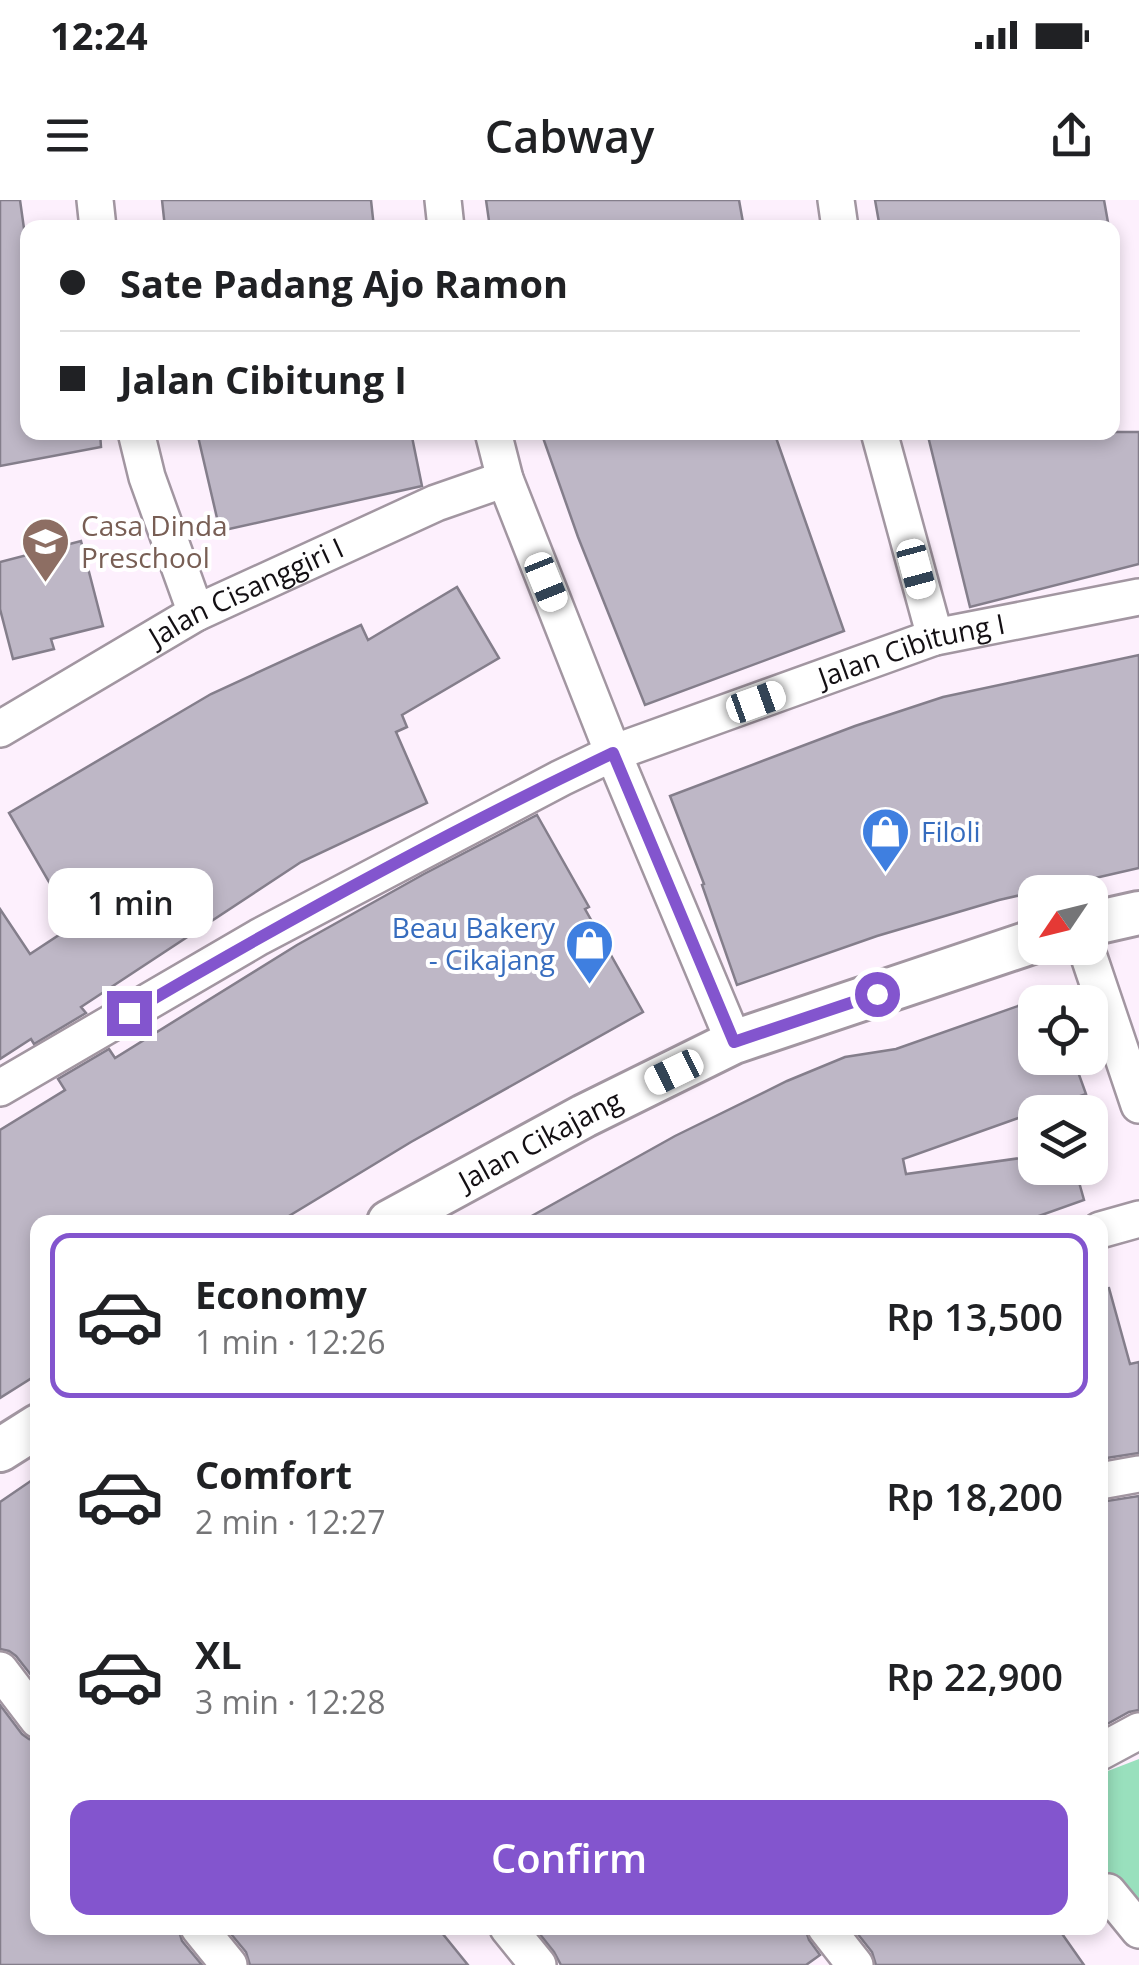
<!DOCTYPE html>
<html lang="en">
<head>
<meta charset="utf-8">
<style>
  :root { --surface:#fff; --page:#f6f6f6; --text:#202124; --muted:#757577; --line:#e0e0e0; --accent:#8355ce }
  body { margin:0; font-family:"Open Sans",sans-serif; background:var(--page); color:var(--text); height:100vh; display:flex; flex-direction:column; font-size:38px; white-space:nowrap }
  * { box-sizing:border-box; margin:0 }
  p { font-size:32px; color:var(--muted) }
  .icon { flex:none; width:55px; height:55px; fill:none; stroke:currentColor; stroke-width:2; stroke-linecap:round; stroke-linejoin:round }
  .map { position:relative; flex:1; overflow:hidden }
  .side { position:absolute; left:30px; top:1015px; width:1078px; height:720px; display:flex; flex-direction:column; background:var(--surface); border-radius:20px; box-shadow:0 5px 15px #0003 }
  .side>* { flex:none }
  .guide { position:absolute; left:20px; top:20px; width:1100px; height:220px; border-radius:20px; box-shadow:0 5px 15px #0003; display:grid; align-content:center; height:220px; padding:0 40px; background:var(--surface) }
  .needle { width:65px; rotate:235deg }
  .buttons { position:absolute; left:1018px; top:675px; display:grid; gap:20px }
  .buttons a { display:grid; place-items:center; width:90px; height:90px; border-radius:20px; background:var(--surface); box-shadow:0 5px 15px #0003; font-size:50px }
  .end { position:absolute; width:45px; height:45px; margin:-22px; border:12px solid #8355ce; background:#fff; box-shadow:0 0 0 5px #fff }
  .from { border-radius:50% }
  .bubble { position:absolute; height:70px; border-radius:20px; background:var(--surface); box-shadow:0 5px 15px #0003; font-size:32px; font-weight:600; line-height:70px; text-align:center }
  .car { position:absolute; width:30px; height:60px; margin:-30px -15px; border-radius:12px; box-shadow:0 0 8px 2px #0007; background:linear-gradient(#fff 24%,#345 0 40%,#fff 0 76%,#345 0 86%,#fff 0) }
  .guide b { display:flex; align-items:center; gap:35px; height:95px; font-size:38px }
  .guide b+b { border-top:2px solid var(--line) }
  .guide i { width:25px; height:25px; background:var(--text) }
  ul { padding:18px 0 0; list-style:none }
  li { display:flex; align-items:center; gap:30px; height:165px; margin:0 20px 15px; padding:0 20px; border:5px solid transparent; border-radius:20px }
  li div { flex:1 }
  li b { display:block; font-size:38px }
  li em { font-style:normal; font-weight:600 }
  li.selected { border-color:var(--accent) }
  li>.icon { width:90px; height:90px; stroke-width:1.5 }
  .primary-button { display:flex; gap:20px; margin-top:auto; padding:20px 40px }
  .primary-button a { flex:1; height:115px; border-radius:20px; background:var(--accent); color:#fff; font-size:40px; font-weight:600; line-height:115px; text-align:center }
  .status { display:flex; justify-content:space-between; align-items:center; height:70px; padding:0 50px; background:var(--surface); direction:ltr }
  .status svg { height:28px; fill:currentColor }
  header { display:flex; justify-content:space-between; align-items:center; height:130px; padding:0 40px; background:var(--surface); font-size:45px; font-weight:600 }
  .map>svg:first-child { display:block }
</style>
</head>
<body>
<div class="status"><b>12:24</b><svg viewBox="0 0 49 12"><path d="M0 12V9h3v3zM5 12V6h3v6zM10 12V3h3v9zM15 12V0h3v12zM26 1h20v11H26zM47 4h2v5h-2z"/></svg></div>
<header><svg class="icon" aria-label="menu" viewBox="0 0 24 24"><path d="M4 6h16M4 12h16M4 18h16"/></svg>Cabway<svg class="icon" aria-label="share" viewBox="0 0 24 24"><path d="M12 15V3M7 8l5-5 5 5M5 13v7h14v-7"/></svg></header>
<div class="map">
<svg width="1139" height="1765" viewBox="0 0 1139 1765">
  <rect width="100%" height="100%" fill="#fdf0fd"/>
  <polygon fill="#99e0bd" points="1139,1559 1139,1709 1100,1662 1100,1574"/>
  <g fill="#beb7c6" stroke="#847e8b" stroke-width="2.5">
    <polygon points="0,0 20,0 28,57 28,232 100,232 101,247 0,266"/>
    <polygon points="162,0 371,0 374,28 165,28"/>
    <polygon points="486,0 739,0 744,28 490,28"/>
    <polygon points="875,0 1104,0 1109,28 880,28"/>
    <polygon points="197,232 411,232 422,286 220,331"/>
    <polygon points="541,232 774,232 844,431 645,505 578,337"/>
    <polygon points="927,232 1139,232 1139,364 970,407"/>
    <polygon points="81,341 103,426 51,439 54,449 13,459 0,409 0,362"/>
    <polygon points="457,387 499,458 402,515 407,527 396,532 427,603 301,662 81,807 86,813 34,844 31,839 0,859 0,709 30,754 74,725 9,613 211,494 361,425 368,440"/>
    <polygon points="1139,455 1139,668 999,700 877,736 737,785 702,685 704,684 670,596 855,526 943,497"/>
    <polygon points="537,615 589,707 585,709 643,812 411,942 279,1022 38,1022 38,1174 0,1198 0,930 65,890 58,879 109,849 115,858 297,745 424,674"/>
    <polygon points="1035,800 1035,858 1073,858 1086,894 903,959 906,974 1035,956 1035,968 1075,968 1084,1000 1022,1022 521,1022 675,936 787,881 845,857 896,849"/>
    <polygon points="1109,1088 1130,1164 1139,1162 1139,1253 1100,1259 1100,1089"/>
    <polygon points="38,1276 38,1484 16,1456 9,1451 0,1449 0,1302"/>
    <polygon points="1139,1296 1139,1510 1129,1512 1100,1528 1100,1302"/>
    <polygon points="0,1505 22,1534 29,1539 38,1541 38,1728 178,1728 182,1741 202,1765 0,1765"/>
    <polygon points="226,1728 438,1728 468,1765 250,1765 246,1752"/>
    <polygon points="535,1728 805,1728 809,1740 820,1755 806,1765 561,1765 554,1752"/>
    <polygon points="853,1728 1058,1728 1084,1765 876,1765 872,1752"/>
  </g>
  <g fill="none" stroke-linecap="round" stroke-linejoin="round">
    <defs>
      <g id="minor">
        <polyline points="95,0 98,28"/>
        <polyline points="443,0 446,28"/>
        <polyline points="836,0 840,28"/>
        <polyline points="136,232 147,277 196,413"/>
        <polyline points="493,232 505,279 613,553 734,842"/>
        <polyline points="879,232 935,437"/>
        <path id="s1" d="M0 529 196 413 436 303 505 279"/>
        <polyline points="1086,748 1139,905"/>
        <path id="s2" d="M0 888 259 737 561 578 613 553 935 437 1139 397"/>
        <polyline points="1100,1030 1139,1019"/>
        <polyline points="1100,1281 1139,1274"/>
        <polyline points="0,1470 38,1520"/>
        <polyline points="1100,1552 1139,1531"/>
        <polyline points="1108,1692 1139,1730"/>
        <polyline points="199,1728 229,1765"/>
        <polyline points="508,1728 538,1765"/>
        <polyline points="826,1728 855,1765"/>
      </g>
      <g id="tertiary">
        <polyline points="1090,724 1139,713"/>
        <path id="s3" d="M389 1022 584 916 734 842 1035 741"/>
        <polyline points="0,1250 38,1226"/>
      </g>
    </defs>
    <use href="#minor" stroke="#a296a1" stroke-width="40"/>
    <use href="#tertiary" stroke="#a296a1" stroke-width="48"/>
    <use href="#minor" stroke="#fff" stroke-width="35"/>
    <use href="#tertiary" stroke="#fff" stroke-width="42"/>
  </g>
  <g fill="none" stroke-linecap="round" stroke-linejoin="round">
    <path stroke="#8355ce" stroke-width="12" d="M129 813C287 720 448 632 613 553L734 842 877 794"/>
  </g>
  <defs>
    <symbol id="school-pin" viewBox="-11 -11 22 30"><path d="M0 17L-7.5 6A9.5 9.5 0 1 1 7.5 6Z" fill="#8d6e63" stroke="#fff"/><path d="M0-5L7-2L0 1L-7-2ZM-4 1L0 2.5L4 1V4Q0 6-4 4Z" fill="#fff"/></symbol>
    <symbol id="shop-pin" viewBox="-11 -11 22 30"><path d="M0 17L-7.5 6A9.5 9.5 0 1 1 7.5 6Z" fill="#3f7fe0" stroke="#fff"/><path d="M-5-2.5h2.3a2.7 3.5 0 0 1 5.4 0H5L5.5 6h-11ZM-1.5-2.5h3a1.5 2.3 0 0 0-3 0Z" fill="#fff"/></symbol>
  </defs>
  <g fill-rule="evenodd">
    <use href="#school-pin" x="18" y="314" width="55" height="75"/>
    <use href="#shop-pin" x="858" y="604" width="55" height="75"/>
    <use href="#shop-pin" x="562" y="716" width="55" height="75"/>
  </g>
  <g text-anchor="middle" stroke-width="8" stroke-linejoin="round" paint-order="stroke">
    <g font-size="28" fill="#785e54" stroke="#fff" text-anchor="start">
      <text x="81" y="336">Casa Dinda<tspan x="81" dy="32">Preschool</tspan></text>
    </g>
    <g font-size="28" fill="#130f13" stroke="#fff">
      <text dy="10" stroke="none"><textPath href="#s1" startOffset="282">Jalan Cisanggiri I</textPath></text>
      <text dy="10" stroke="none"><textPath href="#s2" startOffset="1015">Jalan Cibitung I</textPath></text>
      <text dy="10" stroke="none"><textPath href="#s3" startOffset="172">Jalan Cikajang</textPath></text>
    </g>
    <g font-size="28" fill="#366cbe" stroke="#fff" text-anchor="start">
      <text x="921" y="642">Filoli</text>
      <text x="555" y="738" text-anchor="end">Beau Bakery<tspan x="555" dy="32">- Cikajang</tspan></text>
    </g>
  </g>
</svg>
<div class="buttons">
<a><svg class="needle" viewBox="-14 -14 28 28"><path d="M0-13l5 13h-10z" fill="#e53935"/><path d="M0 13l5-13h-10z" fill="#757577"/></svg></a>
<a><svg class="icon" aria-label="locate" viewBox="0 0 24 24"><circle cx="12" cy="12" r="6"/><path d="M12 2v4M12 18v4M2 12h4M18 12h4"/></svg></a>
<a><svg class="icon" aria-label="layers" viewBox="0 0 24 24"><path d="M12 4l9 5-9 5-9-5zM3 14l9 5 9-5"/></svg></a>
</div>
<i class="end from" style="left:877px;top:794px"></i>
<i class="end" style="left:129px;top:813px"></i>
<div class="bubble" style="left:48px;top:668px;width:165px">1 min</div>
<i class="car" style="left:916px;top:369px;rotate:165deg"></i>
<i class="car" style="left:546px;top:382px;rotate:158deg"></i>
<i class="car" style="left:756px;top:502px;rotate:70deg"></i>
<i class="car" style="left:674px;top:872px;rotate:244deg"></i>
<div class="guide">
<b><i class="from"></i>Sate Padang Ajo Ramon</b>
<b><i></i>Jalan Cibitung I</b>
</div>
<section class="side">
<ul>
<li class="selected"><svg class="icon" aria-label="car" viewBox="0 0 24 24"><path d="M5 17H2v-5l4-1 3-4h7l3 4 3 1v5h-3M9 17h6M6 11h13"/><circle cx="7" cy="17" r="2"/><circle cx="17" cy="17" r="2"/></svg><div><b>Economy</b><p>1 min · 12:26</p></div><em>Rp 13,500</em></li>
<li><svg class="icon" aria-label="car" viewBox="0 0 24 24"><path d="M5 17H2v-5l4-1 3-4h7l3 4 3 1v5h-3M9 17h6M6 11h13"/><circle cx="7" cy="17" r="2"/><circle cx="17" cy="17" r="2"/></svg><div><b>Comfort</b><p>2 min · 12:27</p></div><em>Rp 18,200</em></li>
<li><svg class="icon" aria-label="car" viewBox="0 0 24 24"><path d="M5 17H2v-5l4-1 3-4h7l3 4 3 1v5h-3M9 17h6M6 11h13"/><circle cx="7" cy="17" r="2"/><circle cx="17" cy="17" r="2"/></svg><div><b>XL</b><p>3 min · 12:28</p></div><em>Rp 22,900</em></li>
</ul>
<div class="primary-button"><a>Confirm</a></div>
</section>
</div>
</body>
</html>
